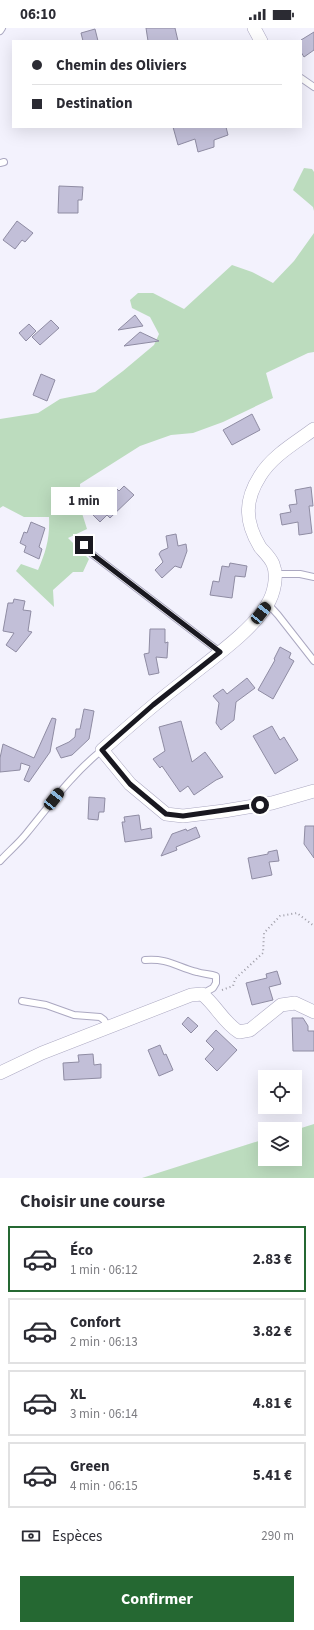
<!DOCTYPE html>
<html lang="fr">
<head>
<meta charset="utf-8">
<style>
  :root { --surface:#fff; --page:#f7f7f7; --text:#2b2b33; --muted:#7c7c81; --line:#e1e1e2; --accent:#256832 }
  body { margin:0; font-family:"Source Sans 3",sans-serif; background:var(--page); color:var(--text); height:100vh; display:flex; flex-direction:column; font-size:15px; white-space:nowrap }
  * { box-sizing:border-box; margin:0 }
  p { font-size:13px; color:var(--muted) }
  .icon { flex:none; width:22px; height:22px; fill:none; stroke:currentColor; stroke-width:2; stroke-linecap:round; stroke-linejoin:round }
  .map { position:relative; height:1150px; overflow:hidden }
  .side { display:flex; flex-direction:column; background:var(--surface); flex:1 }
  .side>* { flex:none }
  .banner { position:absolute; left:12px; top:12px; width:290px; height:88px; border-radius:0px; box-shadow:0 4px 16px #0002; display:grid; align-content:center; height:88px; padding:0 20px; background:var(--surface) }
  .tools { position:absolute; left:258px; top:1042px; display:grid; gap:8px }
  .tools a { display:grid; place-items:center; width:44px; height:44px; border-radius:0px; background:var(--surface); box-shadow:0 4px 16px #0002; font-size:20px }
  .end { position:absolute; width:18px; height:18px; margin:-9px; border:5px solid #191820; background:#fff; box-shadow:0 0 0 2px #fff }
  .from { border-radius:50% }
  .bubble { position:absolute; height:28px; border-radius:0px; background:var(--surface); box-shadow:0 4px 16px #0002; font-size:13px; font-weight:700; line-height:28px; text-align:center }
  .car { position:absolute; width:12px; height:24px; margin:-12px -6px; border-radius:5px; box-shadow:0 0 3px 1px #0007; background:linear-gradient(#222 24%,#8ab4d8 0 40%,#222 0 76%,#8ab4d8 0 86%,#222 0) }
  .banner b { display:flex; align-items:center; gap:14px; height:38px; font-size:15px }
  .banner b+b { border-top:1px solid var(--line) }
  .banner i { width:10px; height:10px; background:var(--text) }
  ul { padding:0; list-style:none }
  li { display:flex; align-items:center; gap:12px; height:66px; margin:0 8px 6px; padding:0 12px; border:2px solid var(--line); border-radius:0px }
  li div { flex:1 }
  li b { display:block; font-size:15px }
  li em { font-style:normal; font-weight:700 }
  li.on { border-color:var(--accent) }
  li>.icon { width:36px; height:36px; stroke-width:1.5 }
  h2 { padding:0 20px; font-size:18px; line-height:48px }
  .pay { display:flex; align-items:center; gap:10px; height:44px; padding:0 20px; font-size:15px }
  .pay p { margin-inline-start:auto }
  .cta { display:flex; gap:8px; margin-top:auto; padding:8px 20px }
  .cta a { flex:1; height:46px; border-radius:0px; background:var(--accent); color:#fff; font-size:16px; font-weight:700; line-height:46px; text-align:center }
  .status { display:flex; justify-content:space-between; align-items:center; height:28px; padding:0 20px; background:var(--surface); direction:ltr }
  .status svg { height:11px; fill:currentColor }
  .map>svg:first-child { display:block }
</style>
</head>
<body>
<div class="status"><b>06:10</b><svg viewBox="0 0 49 12"><path d="M0 12V9h3v3zM5 12V6h3v6zM10 12V3h3v9zM15 12V0h3v12zM26 1h20v11H26zM47 4h2v5h-2z"/></svg></div>
<div class="map">
<svg width="314" height="1150" viewBox="0 0 314 1150">
  <rect width="100%" height="100%" fill="#f3f2fd"/>
  <g fill="#bcdcbe">
    <polygon points="304,140 312,141 314,144 314,183 313,179 293,162"/>
    <path d="M314 205V324L308 325 266 345 273 370 223 394 193 405 171 407 140 418 80 456 81 482 87 501 68 510 89 531 83 544H73L53 562 54 579 16 543 21 536 38 542C46 523 50 510 49 489H24L3 478 0 480V391L38 385 60 371 95 364 123 343 154 317 159 306 150 289 132 280 130 272 138 265H153L184 281 232 237 252 244 273 255 294 233Z"/>
    <polygon points="314,1096 314,1150 142,1150 265,1111 265,1131 295,1131 295,1102"/>
  </g>
  <g fill="#c2bfd8" stroke="#8f8ca3">
    <polygon points="146,0 175,0 178,13 148,13"/>
    <polygon points="95,1 98,13 83,13 81,5"/>
    <polygon points="314,4 314,22 304,29 301,24 301,12"/>
    <polygon points="173,99 226,99 228,107 214,112 214,119 198,124 195,111 178,117"/>
    <polygon points="59,158 83,159 82,172 78,172 78,185 58,185"/>
    <polygon points="17,193 33,205 25,214 22,212 15,221 3,212"/>
    <polygon points="135,287 143,298 118,302"/>
    <polygon points="51,292 59,300 40,317 32,309"/>
    <polygon points="29,296 36,303 26,313 19,305"/>
    <polygon points="140,304 159,313 124,318"/>
    <polygon points="41,346 55,352 47,373 33,367"/>
    <polygon points="252,386 260,402 232,417 223,402"/>
    <polygon points="124,458 134,467 110,490 107,487 100,494 92,486 116,460 119,463"/>
    <polygon points="311,459 313,478 309,478 312,505 299,507 298,494 282,497 280,486 291,484 289,477 297,476 295,462"/>
    <polygon points="31,494 45,500 39,519 42,521 39,531 24,524 26,518 20,515 24,504 27,505"/>
    <polygon points="176,506 178,518 186,516 187,523 181,540 175,538 162,550 155,542 163,534 159,526 161,523 168,520 166,508"/>
    <polygon points="230,535 247,538 245,549 235,548 232,570 210,567 213,553 219,554 222,538 229,539"/>
    <polygon points="14,571 25,573 23,582 31,583 28,603 32,604 16,624 6,617 14,605 3,603 8,575 13,575"/>
    <polygon points="150,601 165,601 165,615 168,614 167,630 156,629 159,645 149,647 144,626 149,625"/>
    <polygon points="280,619 291,625 289,630 294,633 273,671 258,662 275,632 274,631"/>
    <polygon points="247,650 255,660 236,674 234,692 221,702 216,695 219,675 213,668 223,661 227,666"/>
    <polygon points="84,681 94,683 89,711 72,727 61,730 56,720 69,714 75,709 76,701 80,701"/>
    <polygon points="52,690 56,691 50,724 29,754 24,752 30,738 21,735 20,742 0,744 0,730 3,716 34,730"/>
    <polygon points="181,693 192,734 205,724 223,749 216,752 194,767 188,758 180,764 162,738 160,740 153,731 165,723 159,699"/>
    <polygon points="272,698 280,712 284,709 298,732 275,746 253,708"/>
    <polygon points="89,769 105,770 104,784 99,784 98,792 88,791"/>
    <polygon points="139,787 141,802 151,800 152,810 125,814 122,794 125,794 124,789"/>
    <polygon points="305,798 314,798 314,830 304,816"/>
    <polygon points="196,799 200,809 176,819 177,822 161,828 172,806 186,801 187,803"/>
    <polygon points="277,822 279,833 269,834 272,847 252,851 248,830 268,826 268,824"/>
    <polygon points="277,943 281,956 269,959 273,972 252,977 246,955 267,950 266,946"/>
    <polygon points="188,989 198,998 191,1005 182,996"/>
    <polygon points="292,990 303,990 308,998 308,1003 314,1003 314,1023 293,1023"/>
    <polygon points="216,1002 237,1022 217,1043 205,1031 214,1021 206,1013"/>
    <polygon points="160,1017 164,1027 166,1026 173,1042 159,1048 148,1022"/>
    <polygon points="93,1026 94,1037 101,1036 101,1050 64,1052 63,1035 79,1034 78,1027"/>
  </g>
  <g fill="none" stroke-linecap="round" stroke-linejoin="round">
    <defs>
      <g id="service">
        <polyline points="0,3 2,0"/>
        <polyline points="301,50 314,59"/>
        <polyline points="0,135 4,134"/>
        <polyline points="84,517 92,526 220,624"/>
        <polyline points="275,546 300,546 314,549"/>
        <polyline points="268,576 278,587 314,633"/>
        <path d="M0 833C8 824 18 816 26 806 50 777 72 746 102 722"/>
        <path d="M145 932C168 930 177 939 197 944 203 946 210 946 216 948V955L213 960 202 966"/>
        <polyline points="22,973 46,977 74,987 100,989 104,992 108,999"/>
      </g>
      <g id="minor">
        <polyline points="254,0 261,13"/>
        <path d="M314 401C295 415 272 428 260 448 244 473 245 494 260 519 264 524 270 529 273 536 278 548 274 566 267 577 251 604 208 633 183 654 155 675 129 698 102 722L130 756 166 786 183 788 224 783 272 775 314 763"/>
        <path d="M0 1045 42 1025 191 967 202 966C216 977 223 994 239 1004L250 1002 281 977 295 975 314 984"/>
      </g>
    </defs>
    <use href="#service" stroke="#aba8c1" stroke-width="8"/>
    <use href="#minor" stroke="#aba8c1" stroke-width="14"/>
    <polyline stroke="#9e9da7" stroke-width="2" stroke-dasharray="1 3" stroke-linecap="butt" points="222,962 233,958 235,951 263,925 264,905 280,888 297,885 314,898"/>
    <use href="#service" stroke="#fff" stroke-width="6"/>
    <use href="#minor" stroke="#fff" stroke-width="13"/>
  </g>
  <g fill="none" stroke-linecap="round" stroke-linejoin="round">
    <polyline stroke="#191820" stroke-width="5" points="84,517 92,526 220,624 153,677 102,722 130,756 166,786 183,788 260,777"/>
  </g>
</svg>
<div class="tools">
<a><svg class="icon" aria-label="locate" viewBox="0 0 24 24"><circle cx="12" cy="12" r="6"/><path d="M12 2v4M12 18v4M2 12h4M18 12h4"/></svg></a>
<a><svg class="icon" aria-label="layers" viewBox="0 0 24 24"><path d="M12 4l9 5-9 5-9-5zM3 14l9 5 9-5"/></svg></a>
</div>
<i class="end from" style="left:260px;top:777px"></i>
<i class="end" style="left:84px;top:517px"></i>
<div class="bubble" style="left:51px;top:459px;width:66px">1 min</div>
<i class="car" style="left:261px;top:585px;rotate:38deg"></i>
<i class="car" style="left:54px;top:771px;rotate:38deg"></i>
<div class="banner">
<b><i class="from"></i>Chemin des Oliviers</b>
<b><i></i>Destination</b>
</div>
</div>
<section class="side">
<h2>Choisir une course</h2>
<ul>
<li class="on"><svg class="icon" aria-label="car" viewBox="0 0 24 24"><path d="M5 17H2v-5l4-1 3-4h7l3 4 3 1v5h-3M9 17h6M6 11h13"/><circle cx="7" cy="17" r="2"/><circle cx="17" cy="17" r="2"/></svg><div><b>Éco</b><p>1 min · 06:12</p></div><em>2.83 €</em></li>
<li><svg class="icon" aria-label="car" viewBox="0 0 24 24"><path d="M5 17H2v-5l4-1 3-4h7l3 4 3 1v5h-3M9 17h6M6 11h13"/><circle cx="7" cy="17" r="2"/><circle cx="17" cy="17" r="2"/></svg><div><b>Confort</b><p>2 min · 06:13</p></div><em>3.82 €</em></li>
<li><svg class="icon" aria-label="car" viewBox="0 0 24 24"><path d="M5 17H2v-5l4-1 3-4h7l3 4 3 1v5h-3M9 17h6M6 11h13"/><circle cx="7" cy="17" r="2"/><circle cx="17" cy="17" r="2"/></svg><div><b>XL</b><p>3 min · 06:14</p></div><em>4.81 €</em></li>
<li><svg class="icon" aria-label="car" viewBox="0 0 24 24"><path d="M5 17H2v-5l4-1 3-4h7l3 4 3 1v5h-3M9 17h6M6 11h13"/><circle cx="7" cy="17" r="2"/><circle cx="17" cy="17" r="2"/></svg><div><b>Green</b><p>4 min · 06:15</p></div><em>5.41 €</em></li>
</ul>
<div class="pay"><svg class="icon" aria-label="cash" viewBox="0 0 24 24"><path d="M3 7h18v10H3z"/><circle cx="12" cy="12" r="2"/></svg>Espèces<p>290 m</p></div>
<div class="cta"><a>Confirmer</a></div>
</section>
</body>
</html>
